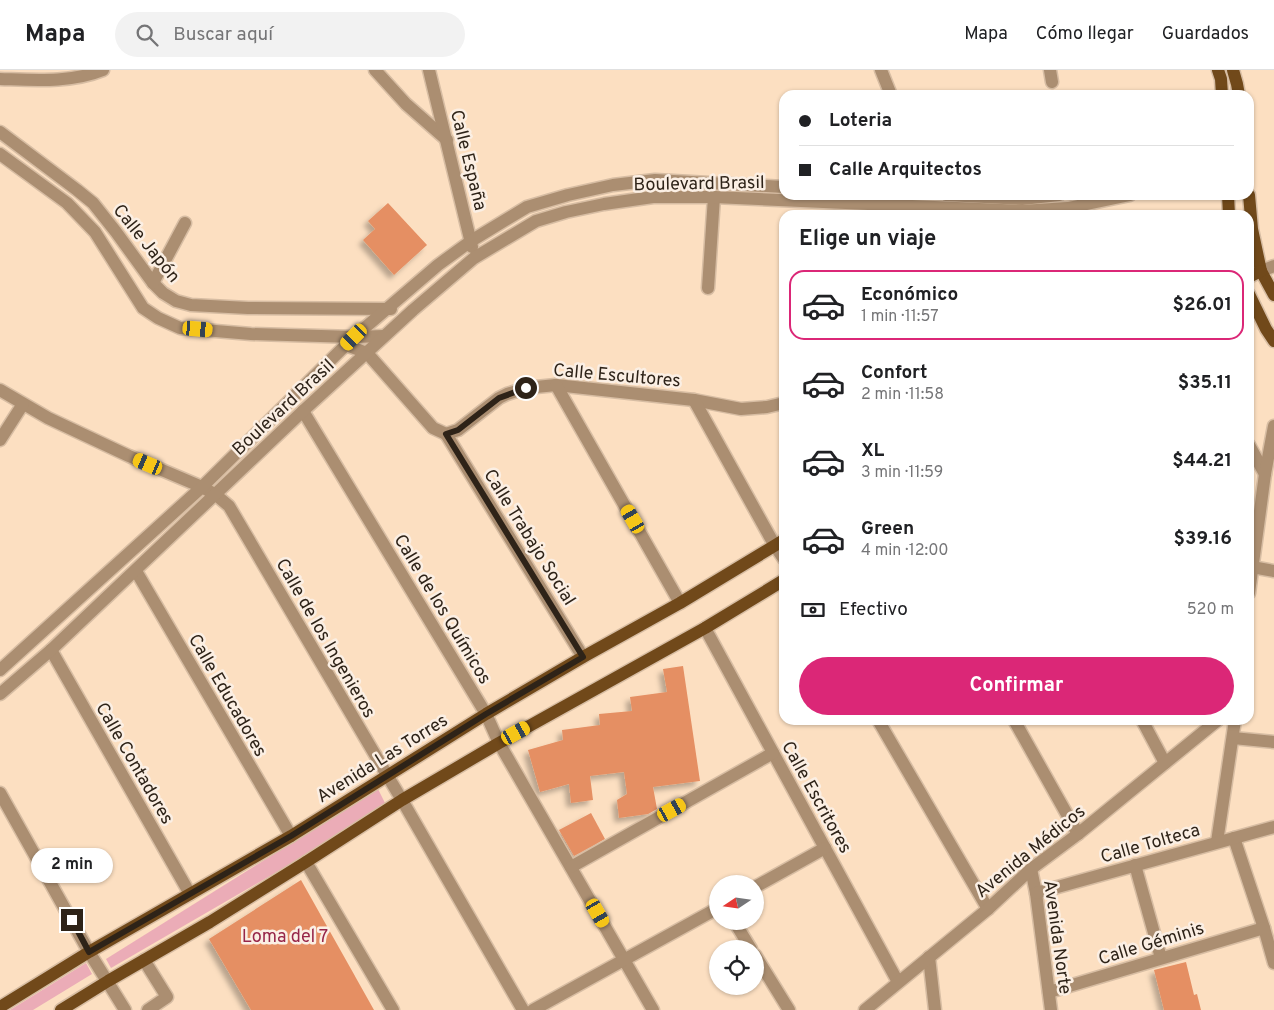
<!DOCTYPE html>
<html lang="es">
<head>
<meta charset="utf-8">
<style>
  :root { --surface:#fff; --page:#f2f2f2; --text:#202124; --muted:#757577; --line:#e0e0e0; --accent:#db2777 }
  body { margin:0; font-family:Overpass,sans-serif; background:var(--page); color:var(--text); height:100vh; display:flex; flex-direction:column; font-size:19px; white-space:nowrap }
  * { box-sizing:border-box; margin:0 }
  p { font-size:16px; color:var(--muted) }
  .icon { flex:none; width:28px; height:28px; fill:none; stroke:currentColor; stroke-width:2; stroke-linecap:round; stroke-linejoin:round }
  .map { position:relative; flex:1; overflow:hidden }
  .sheet { position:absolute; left:779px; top:140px; width:475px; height:515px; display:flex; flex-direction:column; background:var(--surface); border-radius:15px; box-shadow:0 1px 4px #0004 }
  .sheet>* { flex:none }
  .banner { position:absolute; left:779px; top:20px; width:475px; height:110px; border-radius:15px; box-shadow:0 1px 4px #0004; display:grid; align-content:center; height:110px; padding:0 20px; background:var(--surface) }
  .needle { width:32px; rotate:257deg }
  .tools { position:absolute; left:709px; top:805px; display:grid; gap:10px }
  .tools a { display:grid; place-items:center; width:55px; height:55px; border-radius:50%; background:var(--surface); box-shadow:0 1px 4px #0004; font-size:25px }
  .end { position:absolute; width:22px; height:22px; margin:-11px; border:6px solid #2e2318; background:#fff; box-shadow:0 0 0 2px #fff }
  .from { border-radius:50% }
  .bubble { position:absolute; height:35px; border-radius:18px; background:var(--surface); box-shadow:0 1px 4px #0004; font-size:16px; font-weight:700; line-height:35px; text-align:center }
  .car { position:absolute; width:15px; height:30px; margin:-15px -8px; border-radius:6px; box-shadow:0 0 4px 1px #0007; background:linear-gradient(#f5c518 24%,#345 0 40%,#f5c518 0 76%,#345 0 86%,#f5c518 0) }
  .banner b { display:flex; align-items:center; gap:18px; height:48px; font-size:19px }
  .banner b+b { border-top:1px solid var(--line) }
  .banner i { width:12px; height:12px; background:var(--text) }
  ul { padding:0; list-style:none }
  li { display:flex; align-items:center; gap:15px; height:70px; margin:0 10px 8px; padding:0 10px; border:2px solid transparent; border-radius:15px }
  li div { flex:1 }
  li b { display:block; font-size:19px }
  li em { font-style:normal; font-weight:700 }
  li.selected { border-color:var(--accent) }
  li>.icon { width:45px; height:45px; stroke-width:1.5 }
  h2 { padding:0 20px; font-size:22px; line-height:60px }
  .pay { display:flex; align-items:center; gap:12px; height:55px; padding:0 20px; font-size:19px }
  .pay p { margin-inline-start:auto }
  .button { display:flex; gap:10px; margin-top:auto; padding:10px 20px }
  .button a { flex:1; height:58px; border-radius:30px; background:var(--accent); color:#fff; font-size:20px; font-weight:700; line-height:58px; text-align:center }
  header { display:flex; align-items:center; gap:30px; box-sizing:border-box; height:70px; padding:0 25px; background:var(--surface); border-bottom:1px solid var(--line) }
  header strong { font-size:24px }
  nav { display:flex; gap:28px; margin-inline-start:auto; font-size:18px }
  .search { width:350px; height:45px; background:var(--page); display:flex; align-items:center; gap:12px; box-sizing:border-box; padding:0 18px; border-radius:28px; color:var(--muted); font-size:19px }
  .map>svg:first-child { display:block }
</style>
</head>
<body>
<header>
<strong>Mapa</strong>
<div class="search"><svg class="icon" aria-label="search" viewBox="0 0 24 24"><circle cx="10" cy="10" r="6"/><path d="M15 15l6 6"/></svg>Buscar aquí</div>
<nav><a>Mapa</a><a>Cómo llegar</a><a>Guardados</a></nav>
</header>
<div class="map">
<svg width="1274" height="940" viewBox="0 0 1274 940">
  <defs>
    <filter id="shadow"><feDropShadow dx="-4.5" dy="4.5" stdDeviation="2.5" flood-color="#0004"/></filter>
  </defs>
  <rect width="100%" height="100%" fill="#fcdfc1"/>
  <g fill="#ebacb7">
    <polygon points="378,719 386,735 294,792 111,898 106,889"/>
    <polygon points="86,893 92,904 33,940 10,940"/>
  </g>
  <g fill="#e58f63" filter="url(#shadow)">
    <polygon points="388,133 427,175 394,205 363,170 375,159 368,151"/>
    <polygon points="683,596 700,711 653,717 657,739 648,744 619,748 617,730 627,724 624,702 590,706 593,730 571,733 569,714 540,722 528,680 563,670 562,660 600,655 599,644 632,641 630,627 667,622 663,599"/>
    <polygon points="591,743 605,769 574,786 559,760"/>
    <polygon points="301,810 374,940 251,940 209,869"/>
    <polygon points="1186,892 1194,925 1197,924 1201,940 1164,940 1154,900"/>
  </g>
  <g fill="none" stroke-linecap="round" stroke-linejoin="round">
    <defs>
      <g id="minor">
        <polyline points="375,0 406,34 447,70"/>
        <polyline points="429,0 472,177"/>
        <polyline points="881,0 891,25"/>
        <polyline points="1050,0 1052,12"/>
        <path d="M0 9C34 10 71 13 103 0"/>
        <polyline points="0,62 77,120 93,133 116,162 153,213 163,223 176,231 191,235 248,238 391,239"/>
        <polyline points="0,84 67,133 95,162 143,238 158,248 180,258 251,264 354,267 384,266"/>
        <polyline points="946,125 1022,129 1059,125"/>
        <polyline points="1261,201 1274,196"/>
        <polyline points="153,213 185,153"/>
        <polyline points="708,218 714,127"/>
        <polyline points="346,275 367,283 433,358 446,364 458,360 499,328 507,324 526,318 556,315 694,330 741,339 767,337 784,333"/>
        <polyline points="556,315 680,533"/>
        <polyline points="0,320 48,348 129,386 202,417 216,425 229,436 387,705 402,730 523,940"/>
        <polyline points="694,330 775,476 784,489"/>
        <polyline points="303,341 486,644 499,673 653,940"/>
        <polyline points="446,364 583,587"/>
        <polyline points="0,370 23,334"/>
        <polyline points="1249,375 1265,404"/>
        <polyline points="1252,497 1274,501"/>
        <polyline points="136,501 291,766"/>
        <polyline points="1249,523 1265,404 1274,356"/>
        <polyline points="705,558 898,912"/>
        <polyline points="51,580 190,824"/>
        <polyline points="0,600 202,417 354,267 438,195 471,171 527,137 568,125 613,115 655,110 784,117"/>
        <polyline points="0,624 51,580 303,341 413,240 474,188 536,151 566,142 604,134 653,127 714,127 1022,141 1068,138 1130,125"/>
        <polyline points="878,650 988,839"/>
        <polyline points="1014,650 1078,764"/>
        <polyline points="1142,650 1165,693"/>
        <polyline points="1233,668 1274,672"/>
        <polyline points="0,723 89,882 125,940"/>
        <polyline points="1234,768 1264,858 1274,893"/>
        <polyline points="1217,772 1235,650"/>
        <polyline points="306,792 393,940"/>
        <polyline points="1135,795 1161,888"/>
        <polyline points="571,797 773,683"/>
        <polyline points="1031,799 1036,823 1051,940"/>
        <polyline points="755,817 825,778"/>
        <polyline points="1036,823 1274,757"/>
        <polyline points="734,851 751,879"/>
        <polyline points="755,885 789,940"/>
        <polyline points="929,887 935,940"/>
        <polyline points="144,890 167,927 148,940"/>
        <polyline points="1049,922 1264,858"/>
        <polyline points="533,940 718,838"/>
        <polyline points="865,940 988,839 1031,799 1078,764 1218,650"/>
      </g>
      <g id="major">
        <polyline points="1218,0 1221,9 1222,25"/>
        <polyline points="1233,0 1237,14 1239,25"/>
        <polyline points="1228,125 1229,145"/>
        <polyline points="1249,125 1252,159 1261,201 1274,225"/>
        <polyline points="1249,207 1261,201"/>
        <polyline points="1249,224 1266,259 1274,271"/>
        <polyline points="0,937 89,882 291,766 486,644 583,587 680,533 784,470"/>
        <polyline points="61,940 108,911 210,852 306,792 402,730 499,673 705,558 784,510"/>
      </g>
    </defs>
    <use href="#minor" stroke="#d7bda3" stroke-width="15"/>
    <use href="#major" stroke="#d7bda3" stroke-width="15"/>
    <use href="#minor" stroke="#ab8e71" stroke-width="12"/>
    <use href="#major" stroke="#71491a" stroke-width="12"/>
  </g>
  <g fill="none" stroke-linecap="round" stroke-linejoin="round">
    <polyline stroke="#2e2318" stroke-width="6" points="72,850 89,882 291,766 486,644 583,587 446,364 458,360 499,328 526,318"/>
  </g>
  <g text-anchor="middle" stroke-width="5" stroke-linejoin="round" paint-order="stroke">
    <g font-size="18" fill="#2e2318" stroke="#fbefe4">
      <text transform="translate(469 90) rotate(76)" y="6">Calle España</text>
      <text transform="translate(699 113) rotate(-1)" y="6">Boulevard Brasil</text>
      <text transform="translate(147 173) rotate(51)" y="6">Calle Japón</text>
      <text transform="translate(617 305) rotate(5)" y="6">Calle Escultores</text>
      <text transform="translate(283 337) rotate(-43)" y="6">Boulevard Brasil</text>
      <text transform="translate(530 467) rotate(58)" y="6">Calle Trabajo Social</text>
      <text transform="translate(443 539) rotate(59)" y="6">Calle de los Químicos</text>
      <text transform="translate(326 568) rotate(60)" y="6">Calle de los Ingenieros</text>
      <text transform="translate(228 625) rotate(60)" y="6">Calle Educadores</text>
      <text transform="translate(382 688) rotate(-32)" y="6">Avenida Las Torres</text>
      <text transform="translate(135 693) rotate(60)" y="6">Calle Contadores</text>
      <text transform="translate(817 727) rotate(61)" y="6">Calle Escritores</text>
      <text transform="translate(1150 773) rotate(-16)" y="6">Calle Tolteca</text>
      <text transform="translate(1030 781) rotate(-39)" y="6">Avenida Médicos</text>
      <text transform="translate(1058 867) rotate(82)" y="6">Avenida Norte</text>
      <text transform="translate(1151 873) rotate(-17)" y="6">Calle Géminis</text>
    </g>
    <g font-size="18" fill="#972649" stroke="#fbefe4">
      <text x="285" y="872">Loma del 7</text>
    </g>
  </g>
</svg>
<div class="tools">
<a><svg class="needle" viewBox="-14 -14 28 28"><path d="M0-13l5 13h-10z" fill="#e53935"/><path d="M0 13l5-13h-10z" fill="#757577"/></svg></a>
<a><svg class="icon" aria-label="locate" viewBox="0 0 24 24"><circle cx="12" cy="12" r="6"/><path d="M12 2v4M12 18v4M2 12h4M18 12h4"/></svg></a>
</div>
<i class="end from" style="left:526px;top:318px"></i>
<i class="end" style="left:72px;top:850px"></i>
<div class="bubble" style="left:31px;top:778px;width:82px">2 min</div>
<i class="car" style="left:198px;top:259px;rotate:95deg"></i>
<i class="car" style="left:354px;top:267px;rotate:225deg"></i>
<i class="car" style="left:148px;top:394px;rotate:293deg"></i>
<i class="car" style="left:633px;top:449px;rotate:330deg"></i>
<i class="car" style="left:516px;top:663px;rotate:61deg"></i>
<i class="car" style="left:672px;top:740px;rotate:61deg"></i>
<i class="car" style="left:598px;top:843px;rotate:150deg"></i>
<div class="banner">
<b><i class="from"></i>Loteria</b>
<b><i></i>Calle Arquitectos</b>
</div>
<section class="sheet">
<h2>Elige un viaje</h2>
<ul>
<li class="selected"><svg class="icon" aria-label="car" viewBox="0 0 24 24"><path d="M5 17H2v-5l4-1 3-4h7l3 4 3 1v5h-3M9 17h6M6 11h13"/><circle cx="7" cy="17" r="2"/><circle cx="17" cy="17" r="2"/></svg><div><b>Económico</b><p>1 min · 11:57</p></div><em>$26.01</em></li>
<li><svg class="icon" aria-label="car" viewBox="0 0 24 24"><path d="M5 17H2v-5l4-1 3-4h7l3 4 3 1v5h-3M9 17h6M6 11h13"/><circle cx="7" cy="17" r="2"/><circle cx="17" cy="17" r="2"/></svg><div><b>Confort</b><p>2 min · 11:58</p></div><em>$35.11</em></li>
<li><svg class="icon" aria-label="car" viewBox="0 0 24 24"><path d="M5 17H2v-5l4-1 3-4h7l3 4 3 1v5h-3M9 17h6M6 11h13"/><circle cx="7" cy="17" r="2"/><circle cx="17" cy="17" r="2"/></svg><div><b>XL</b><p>3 min · 11:59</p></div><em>$44.21</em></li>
<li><svg class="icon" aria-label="car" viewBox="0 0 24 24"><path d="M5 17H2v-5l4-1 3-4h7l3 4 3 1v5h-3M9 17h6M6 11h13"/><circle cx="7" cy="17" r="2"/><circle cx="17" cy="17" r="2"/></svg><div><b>Green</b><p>4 min · 12:00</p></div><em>$39.16</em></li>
</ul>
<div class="pay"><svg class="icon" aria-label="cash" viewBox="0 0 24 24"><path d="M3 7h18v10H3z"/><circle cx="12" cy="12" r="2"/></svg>Efectivo<p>520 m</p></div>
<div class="button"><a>Confirmar</a></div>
</section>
</div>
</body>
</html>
